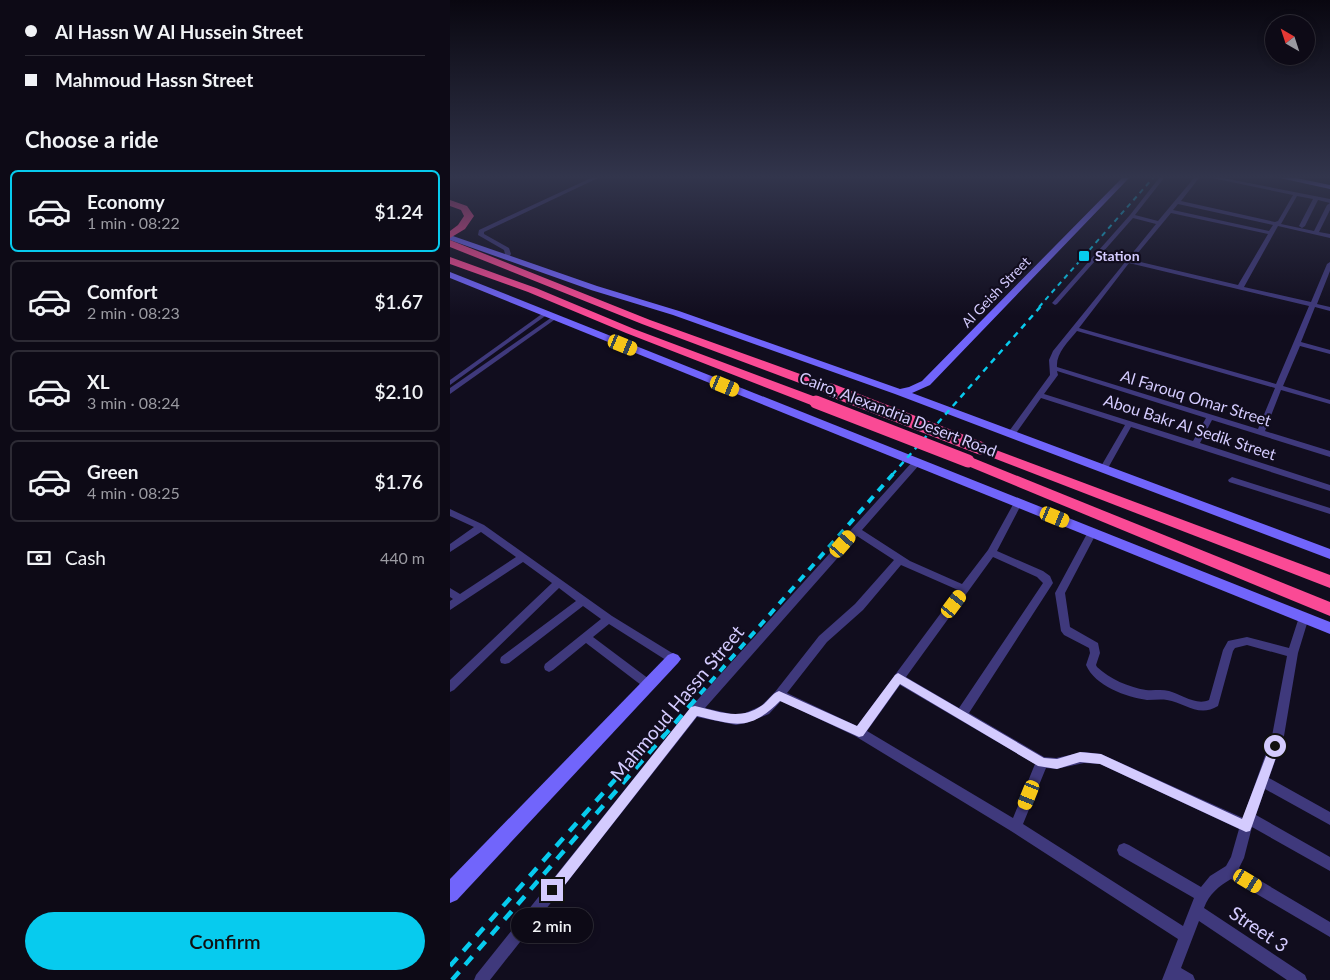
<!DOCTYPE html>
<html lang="en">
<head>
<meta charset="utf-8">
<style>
  :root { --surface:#0d0a16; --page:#16131f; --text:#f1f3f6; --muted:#9a9aa1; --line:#2d2b35; --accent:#07cbee }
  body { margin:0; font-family:Lato,sans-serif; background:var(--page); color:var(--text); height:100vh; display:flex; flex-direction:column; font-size:19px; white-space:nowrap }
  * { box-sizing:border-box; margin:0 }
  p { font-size:16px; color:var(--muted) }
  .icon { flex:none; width:28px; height:28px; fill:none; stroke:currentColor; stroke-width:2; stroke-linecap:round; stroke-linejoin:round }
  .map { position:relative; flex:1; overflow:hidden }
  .drawer { display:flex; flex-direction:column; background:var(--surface); width:450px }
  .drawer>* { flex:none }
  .top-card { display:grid; align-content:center; height:110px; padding:0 25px; background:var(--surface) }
  .needle { width:32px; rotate:321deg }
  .buttons { position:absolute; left:815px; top:15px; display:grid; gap:10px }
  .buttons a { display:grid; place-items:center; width:50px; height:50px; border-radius:50%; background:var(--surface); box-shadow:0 2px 8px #0003,0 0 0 1px var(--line); font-size:25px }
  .end { position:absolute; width:22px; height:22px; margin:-11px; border:6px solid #d4cbfe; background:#111; box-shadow:0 0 0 2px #111 }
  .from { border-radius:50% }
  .bubble { position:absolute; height:35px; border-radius:18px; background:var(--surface); box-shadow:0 2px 8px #0003,0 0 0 1px var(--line); font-size:16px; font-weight:600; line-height:35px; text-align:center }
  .car { position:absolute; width:15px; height:30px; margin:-15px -8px; border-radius:6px; box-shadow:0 0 4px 1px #0007; background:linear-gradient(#f5c518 24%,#345 0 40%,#f5c518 0 76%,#345 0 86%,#f5c518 0) }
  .top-card b { display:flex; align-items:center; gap:18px; height:48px; font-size:19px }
  .top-card b+b { border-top:1px solid var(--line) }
  .top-card i { width:12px; height:12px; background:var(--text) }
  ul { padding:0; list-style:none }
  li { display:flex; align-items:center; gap:15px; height:82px; margin:0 10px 8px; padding:0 15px; border:2px solid var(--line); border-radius:8px }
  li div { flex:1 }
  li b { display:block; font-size:19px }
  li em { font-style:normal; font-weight:600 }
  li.selected { border-color:var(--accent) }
  li>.icon { width:45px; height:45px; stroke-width:1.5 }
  h2 { padding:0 25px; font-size:22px; line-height:60px }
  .pay { display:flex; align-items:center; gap:12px; height:55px; padding:0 25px; font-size:19px }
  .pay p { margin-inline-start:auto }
  .primary-button { display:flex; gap:10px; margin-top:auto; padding:10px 25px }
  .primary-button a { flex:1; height:58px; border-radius:30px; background:var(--accent); color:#111; font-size:20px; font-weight:600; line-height:58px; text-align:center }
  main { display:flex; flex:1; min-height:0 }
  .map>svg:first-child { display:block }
</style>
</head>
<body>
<main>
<section class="drawer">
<div class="top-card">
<b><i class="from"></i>Al Hassn W Al Hussein Street</b>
<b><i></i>Mahmoud Hassn Street</b>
</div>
<h2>Choose a ride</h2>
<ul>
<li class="selected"><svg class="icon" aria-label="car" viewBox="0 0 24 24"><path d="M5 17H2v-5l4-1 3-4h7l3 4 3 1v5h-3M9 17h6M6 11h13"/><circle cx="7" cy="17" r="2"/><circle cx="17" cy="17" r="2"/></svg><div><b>Economy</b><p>1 min · 08:22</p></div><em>$1.24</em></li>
<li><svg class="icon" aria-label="car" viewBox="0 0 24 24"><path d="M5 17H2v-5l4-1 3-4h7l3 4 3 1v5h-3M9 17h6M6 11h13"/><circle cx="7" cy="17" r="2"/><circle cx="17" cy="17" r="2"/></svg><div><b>Comfort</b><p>2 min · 08:23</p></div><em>$1.67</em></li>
<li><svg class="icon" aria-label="car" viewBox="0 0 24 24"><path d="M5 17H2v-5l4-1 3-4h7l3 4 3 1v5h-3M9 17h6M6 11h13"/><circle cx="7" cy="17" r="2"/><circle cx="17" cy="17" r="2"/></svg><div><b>XL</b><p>3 min · 08:24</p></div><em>$2.10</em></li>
<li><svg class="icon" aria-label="car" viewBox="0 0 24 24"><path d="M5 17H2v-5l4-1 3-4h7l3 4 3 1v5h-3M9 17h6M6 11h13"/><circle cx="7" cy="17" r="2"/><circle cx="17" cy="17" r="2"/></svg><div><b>Green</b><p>4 min · 08:25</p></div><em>$1.76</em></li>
</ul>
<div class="pay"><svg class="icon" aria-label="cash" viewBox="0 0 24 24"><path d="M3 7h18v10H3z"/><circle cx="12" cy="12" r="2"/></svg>Cash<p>440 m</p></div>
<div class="primary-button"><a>Confirm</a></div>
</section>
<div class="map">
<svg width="880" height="980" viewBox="0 0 880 980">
  <rect width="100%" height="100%" fill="#110d1e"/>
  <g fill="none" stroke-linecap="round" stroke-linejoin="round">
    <g fill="#3f397c" fill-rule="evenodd">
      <polygon points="141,178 148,178 34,232 34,234 59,248 61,254 58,259 53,258 55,254 54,250 28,235 29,230"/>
      <path d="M709 178H714L685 215 708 221 744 178H749L731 201 825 222 828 221 843 195 762 178H773L880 199V203L868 200 855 226 852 228 849 226 863 199 847 196 831 224 864 231 877 205 880 203V210L869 232 880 234V238L828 226 794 287 861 302 877 264 880 262V271L867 304 880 307V311L865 307 851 342 880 350V354L850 346 833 386 880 400V404L831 390 815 431 880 451V457L762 420 750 443 880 485V491L681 427 657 470H651L650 468 675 425 591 398 564 436H558L557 434 600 375 599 360 603 351 706 224 683 218 607 304 605 305 602 303 680 215ZM728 204 823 225 819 231 723 210ZM721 213 818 234 788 285 682 260ZM679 263 859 306 826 384 629 328ZM627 331 825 388 808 429 607 367C606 353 618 342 627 331ZM607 371 756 418 743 441 594 394 608 375Z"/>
      <polygon points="96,311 98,312 98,314 0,385 0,380"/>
      <polygon points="105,315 107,316 107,318 0,394 0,388"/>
      <path d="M467 459 471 462 470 464 412 530 460 561 512 584 538 550 565 501 568 500 572 503 547 551 593 571 600 576 603 583 519 713 594 757 606 758 634 752 651 754 793 818 822 736 837 656 797 645 785 648 783 651 768 706C749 718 735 703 717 700 711 699 704 700 697 700 676 697 645 686 636 665L640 653 639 648 614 635 611 631 605 593 639 530H645L647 532 615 593 620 627 648 643 650 653 646 665 647 667C660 679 678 687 696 690 703 691 711 689 719 691 731 694 746 706 759 700L773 650 778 641 797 637 839 648 850 614 854 613 858 614 859 617 848 653 834 736 819 778 880 812V825L815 789 806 815 880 857V871L802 827 794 858 789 868 880 922V937L781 879C769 886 759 894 754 908L855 975 857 980H837L749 921 731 968 743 975 745 980H712L728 939 561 831 405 736 331 701 319 714 296 723 286 725 247 717 40 980H24L26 975 241 707 464 460ZM407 536 444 560 405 604 369 636 325 692 311 706 295 713 286 715 255 708ZM543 557 587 577 593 583 509 708 456 677ZM451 565 508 590 407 726 337 693 377 642 413 610ZM450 685 585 764 563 818 417 731ZM634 763 650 764 789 829 781 857 776 866 760 876 751 887 679 845 674 843 669 845 667 850 669 855 744 898 733 926 573 824 596 768 606 769Z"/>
      <polygon points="782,477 880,508 880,514 779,482 778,480"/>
      <polygon points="0,509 34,525 162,616 227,656 228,659 227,662 223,663 219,662 159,624 143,637 203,682 205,685 203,688 199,690 195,688 136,643 103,670 99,672 95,670 94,667 95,664 151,619 133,606 59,663 55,664 51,663 50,660 51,657 126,601 109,588 4,690 0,692 0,680 102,583 73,562 0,610 0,601 3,599 0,597 0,588 10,594 66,557 31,532 0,552 0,544 24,527 0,516"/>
    </g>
    <g fill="#7165fb" fill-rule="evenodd">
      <polygon points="672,178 679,178 480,385 462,393 880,549 880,559 445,394 223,315 141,290 0,240 0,235 147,286 229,311 450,389 459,387 472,381"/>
      <polygon points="830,178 846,178 880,185 880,189"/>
      <polygon points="0,272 880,622 880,634 0,278"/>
      <polygon points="223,653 228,655 231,659 228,663 7,900 0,903 0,879 218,655"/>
    </g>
    <g fill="#fa4a95" fill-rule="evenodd">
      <polygon points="0,200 17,206 24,216 15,229 0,238 0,231 8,225 14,216 11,210 0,206"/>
      <polygon points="0,240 200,320 386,387 387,390 386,393 376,393 192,324 0,247"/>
      <polygon points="0,257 86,288 184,329 371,399 373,402 371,405 361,405 176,333 78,292 0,264"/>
      <polygon points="530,444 880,575 880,588 525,451 523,448 525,445"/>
      <polygon points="518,456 880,602 880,616 513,464 511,461 513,458"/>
    </g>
    <polyline stroke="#07cbee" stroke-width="2" stroke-dasharray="5 4.5" stroke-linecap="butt" points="589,307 703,178"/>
    <polyline stroke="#07cbee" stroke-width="2.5" stroke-dasharray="6 5.5" stroke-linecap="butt" points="442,475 591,306"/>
    <polyline stroke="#07cbee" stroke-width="4" stroke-dasharray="8 7" stroke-linecap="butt" points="250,694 443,474"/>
    <g stroke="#07cbee" stroke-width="4.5" stroke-dasharray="11 9" stroke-linecap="butt">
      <polyline points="0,966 202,738"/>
      <polyline points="2,980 251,693"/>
    </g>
    <g stroke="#fa4a95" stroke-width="13">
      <polyline points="381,390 530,448"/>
      <polyline points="366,402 518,461"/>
    </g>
  </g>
  <linearGradient id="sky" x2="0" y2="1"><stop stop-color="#090710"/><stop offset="0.56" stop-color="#32354c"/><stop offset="1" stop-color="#32354c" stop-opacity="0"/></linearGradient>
  <rect width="880" height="316" fill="url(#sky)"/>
  <path fill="#d4cbfe" d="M448 673 594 758 607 759 630 752 651 754 792 819 821 743H829L830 746 802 826 800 831 796 832 650 764 630 762 607 769 588 766 450 684 413 736 409 737 330 701C299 732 286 725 247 716L107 895 102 897 98 895 96 890 98 886 241 707 245 706C267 711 290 721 311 706 318 702 321 694 329 691L407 726 445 675Z"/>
  <rect fill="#07cbee" stroke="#110d1e" stroke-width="2" x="628" y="250" width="12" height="12" rx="2.5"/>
  <g text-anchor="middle" stroke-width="4.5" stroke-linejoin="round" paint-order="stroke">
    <g font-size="14" font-weight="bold" fill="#d4cbfe" stroke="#110d1e" text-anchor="start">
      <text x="645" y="261">Station</text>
    </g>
    <g font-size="14" fill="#d4cbfe" stroke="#110d1e">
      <text transform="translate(546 292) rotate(-46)" y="5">Al Geish Street</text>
    </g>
    <g font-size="16" fill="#d4cbfe" stroke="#110d1e">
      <text transform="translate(746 398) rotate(17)" y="6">Al Farouq Omar Street</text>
      <text transform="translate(448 414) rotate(21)" y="6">Cairo, Alexandria Desert Road</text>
      <text transform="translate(740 427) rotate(18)" y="6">Abou Bakr Al Sedik Street</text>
    </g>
    <g font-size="19" fill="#d4cbfe" stroke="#110d1e">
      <text transform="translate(227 703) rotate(-50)" y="7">Mahmoud Hassn Street</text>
      <text transform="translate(809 929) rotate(34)" y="7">Street 3</text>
    </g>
  </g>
</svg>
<div class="buttons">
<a><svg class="needle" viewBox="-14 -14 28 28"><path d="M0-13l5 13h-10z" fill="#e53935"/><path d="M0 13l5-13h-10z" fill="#9a9aa1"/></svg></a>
</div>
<i class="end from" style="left:825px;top:746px"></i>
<i class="end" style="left:102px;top:890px"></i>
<div class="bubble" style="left:61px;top:908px;width:82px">2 min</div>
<i class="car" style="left:173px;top:345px;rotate:112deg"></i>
<i class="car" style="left:275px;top:386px;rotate:112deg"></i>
<i class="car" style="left:605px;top:517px;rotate:112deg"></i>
<i class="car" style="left:393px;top:544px;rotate:41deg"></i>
<i class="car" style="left:504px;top:604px;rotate:37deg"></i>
<i class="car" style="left:579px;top:795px;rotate:202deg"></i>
<i class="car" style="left:798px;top:881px;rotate:121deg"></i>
</div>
</main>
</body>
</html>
